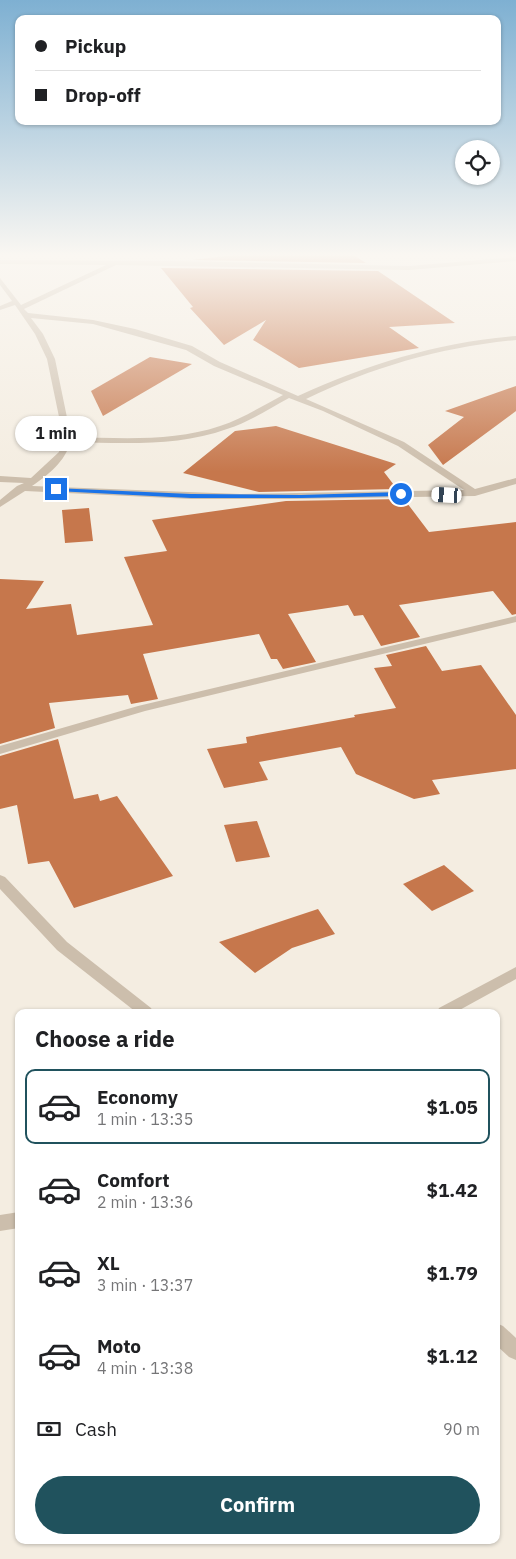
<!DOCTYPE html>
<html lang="en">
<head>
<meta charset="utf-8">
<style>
  :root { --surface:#fff; --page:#f6f6f6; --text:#202124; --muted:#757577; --line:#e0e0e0; --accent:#20525d }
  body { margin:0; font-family:"IBM Plex Sans",sans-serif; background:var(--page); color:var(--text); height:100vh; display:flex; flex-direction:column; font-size:19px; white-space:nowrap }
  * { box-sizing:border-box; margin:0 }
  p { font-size:16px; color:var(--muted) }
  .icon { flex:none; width:28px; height:28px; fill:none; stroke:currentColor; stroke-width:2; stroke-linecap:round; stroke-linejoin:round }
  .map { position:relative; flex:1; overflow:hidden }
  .sheet { position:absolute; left:15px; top:1009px; width:485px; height:535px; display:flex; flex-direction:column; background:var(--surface); border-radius:10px; box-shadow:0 1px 4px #0004 }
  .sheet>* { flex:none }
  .guide { position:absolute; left:15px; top:15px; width:486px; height:110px; border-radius:10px; box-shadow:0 1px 4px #0004; display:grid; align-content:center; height:110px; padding:0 20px; background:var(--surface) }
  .buttons { position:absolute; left:455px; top:140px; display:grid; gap:10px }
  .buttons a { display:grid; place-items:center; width:45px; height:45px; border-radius:50%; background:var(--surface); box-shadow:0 1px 4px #0004; font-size:25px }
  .end { position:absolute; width:22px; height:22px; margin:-11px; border:6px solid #1a73e8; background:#fff; box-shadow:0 0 0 2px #fff }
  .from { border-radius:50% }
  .bubble { position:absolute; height:35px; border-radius:18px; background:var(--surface); box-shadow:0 1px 4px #0004; font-size:16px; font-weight:800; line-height:35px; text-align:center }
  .car { position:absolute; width:15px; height:30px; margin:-15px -8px; border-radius:6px; box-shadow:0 0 4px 1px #0007; background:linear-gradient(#fff 24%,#345 0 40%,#fff 0 76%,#345 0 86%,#fff 0) }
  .guide b { display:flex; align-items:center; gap:18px; height:48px; font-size:19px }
  .guide b+b { border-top:1px solid var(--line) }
  .guide i { width:12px; height:12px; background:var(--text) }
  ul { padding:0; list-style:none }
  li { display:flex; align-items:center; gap:15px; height:75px; margin:0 10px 8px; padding:0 10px; border:2px solid transparent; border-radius:10px }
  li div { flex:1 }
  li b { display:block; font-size:19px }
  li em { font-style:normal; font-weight:800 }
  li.selected { border-color:var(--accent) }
  li>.icon { width:45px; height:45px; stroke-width:1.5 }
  h2 { padding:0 20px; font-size:22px; line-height:60px }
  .pay { display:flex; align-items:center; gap:12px; height:55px; padding:0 20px; font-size:19px }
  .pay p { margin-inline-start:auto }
  .cta { display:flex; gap:10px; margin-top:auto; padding:10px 20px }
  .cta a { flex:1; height:58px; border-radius:30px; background:var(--accent); color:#fff; font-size:20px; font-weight:800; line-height:58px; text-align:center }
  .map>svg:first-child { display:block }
</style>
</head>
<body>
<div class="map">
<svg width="516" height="1559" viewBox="0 0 516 1559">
  <rect width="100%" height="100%" fill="#f4ede1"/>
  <g fill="#c6774c">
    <polygon points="242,254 352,254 366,263 192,260"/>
    <polygon points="161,268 378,271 455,323 389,327 419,348 299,368 253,340 266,320 224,345 190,308 193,307"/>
    <polygon points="150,357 192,364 103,416 91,391"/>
    <polygon points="516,386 516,411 443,465 428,445 464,417 445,411"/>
    <polygon points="276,426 396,464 384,472 397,489 259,492 183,473 235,431"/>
    <polygon points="404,499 429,532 516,522 516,614 512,615 493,591 399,605 420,637 381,646 363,615 354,616 348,605 288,614 316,662 283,669 277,659 271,659 259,634 143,654 158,699 131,704 128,695 49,703 55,728 0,744 0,579 44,581 26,609 71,604 77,635 153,625 124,557 167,551 152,520 286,501"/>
    <polygon points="89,508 93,541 65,543 62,510"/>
    <polygon points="426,646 442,671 481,665 516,715 516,769 432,780 440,794 414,799 356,774 341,747 259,762 268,780 224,788 207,749 247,743 246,737 355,717 354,715 396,708 374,668 392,666 386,655"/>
    <polygon points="58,739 74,799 98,794 100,801 117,796 173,876 74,908 49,861 28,864 17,805 0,809 0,756"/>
    <polygon points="257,821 270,857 236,862 224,825"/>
    <polygon points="444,865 474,891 432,911 403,884"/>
    <polygon points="318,909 335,934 292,948 255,973 219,942"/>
  </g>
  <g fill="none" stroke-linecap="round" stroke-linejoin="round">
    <g fill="#ccbeac" fill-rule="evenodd">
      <path d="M516 257V261L409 270 116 265 24 309 28 313 93 320 135 329 192 346 220 362 298 396C368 364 439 342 516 336V340C442 347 373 367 306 399L404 442 475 489 516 478V484L475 496 290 499H191L25 491 0 507V500L17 486 24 483 0 482V476L31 478 59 452 63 436 47 359 35 334 15 305 0 310V306L12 301 0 285V278L21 305 106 265 0 264V260L172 261 409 266ZM31 318 93 324 186 350 214 366 283 395C262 406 242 419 220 426 173 442 120 438 71 437L55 359 43 334ZM289 398 323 411 398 446 464 490 240 494 32 486C48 475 66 461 70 442 122 443 178 447 227 429 249 422 269 409 289 398Z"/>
      <polygon points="516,616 516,622 145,711 0,754 0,746 138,706"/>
      <polygon points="0,875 5,877 67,942 151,1008 153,1012 136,1012 57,950 0,889"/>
      <polygon points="516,967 516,979 456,1012 437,1012 439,1008"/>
      <polygon points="19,1212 19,1228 0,1231 0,1215"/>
      <polygon points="496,1323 503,1326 516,1338 516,1360 509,1357 496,1345"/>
    </g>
  </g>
  <linearGradient id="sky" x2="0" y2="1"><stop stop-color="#7eb0d2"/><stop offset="0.54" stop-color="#faf7f2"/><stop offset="1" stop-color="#faf7f2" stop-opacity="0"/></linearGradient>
  <rect width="516" height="472" fill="url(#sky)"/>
  <polygon fill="#1a73e8" points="54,488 191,494 301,495 401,492 404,494 401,496 301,498 191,498 56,491"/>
</svg>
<div class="buttons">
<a><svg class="icon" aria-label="locate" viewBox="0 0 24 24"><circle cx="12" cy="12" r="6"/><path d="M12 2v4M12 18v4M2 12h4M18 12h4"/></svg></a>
</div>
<i class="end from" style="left:401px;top:494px"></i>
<i class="end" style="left:56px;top:489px"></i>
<div class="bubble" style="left:15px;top:416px;width:82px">1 min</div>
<i class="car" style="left:447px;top:495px;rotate:273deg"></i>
<div class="guide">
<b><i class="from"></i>Pickup</b>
<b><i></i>Drop-off</b>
</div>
<section class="sheet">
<h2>Choose a ride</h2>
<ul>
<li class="selected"><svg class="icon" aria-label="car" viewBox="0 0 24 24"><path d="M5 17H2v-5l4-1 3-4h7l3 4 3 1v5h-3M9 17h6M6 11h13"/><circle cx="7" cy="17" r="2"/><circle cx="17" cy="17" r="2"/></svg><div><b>Economy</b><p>1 min · 13:35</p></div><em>$1.05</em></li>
<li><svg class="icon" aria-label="car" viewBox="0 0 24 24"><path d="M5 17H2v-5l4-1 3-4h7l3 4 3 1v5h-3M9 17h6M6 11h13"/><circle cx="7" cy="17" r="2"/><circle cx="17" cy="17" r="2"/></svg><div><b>Comfort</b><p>2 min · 13:36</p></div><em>$1.42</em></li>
<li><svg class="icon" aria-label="car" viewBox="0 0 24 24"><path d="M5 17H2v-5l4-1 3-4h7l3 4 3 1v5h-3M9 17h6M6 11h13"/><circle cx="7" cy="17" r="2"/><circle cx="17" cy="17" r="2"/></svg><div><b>XL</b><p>3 min · 13:37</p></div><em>$1.79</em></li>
<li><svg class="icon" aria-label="car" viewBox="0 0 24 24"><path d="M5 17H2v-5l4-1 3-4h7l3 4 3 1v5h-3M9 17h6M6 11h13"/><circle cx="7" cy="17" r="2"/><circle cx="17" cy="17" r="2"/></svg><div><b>Moto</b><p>4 min · 13:38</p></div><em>$1.12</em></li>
</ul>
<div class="pay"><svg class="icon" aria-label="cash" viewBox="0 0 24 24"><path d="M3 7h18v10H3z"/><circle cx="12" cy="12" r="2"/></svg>Cash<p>90 m</p></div>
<div class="cta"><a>Confirm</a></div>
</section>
</div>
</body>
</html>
